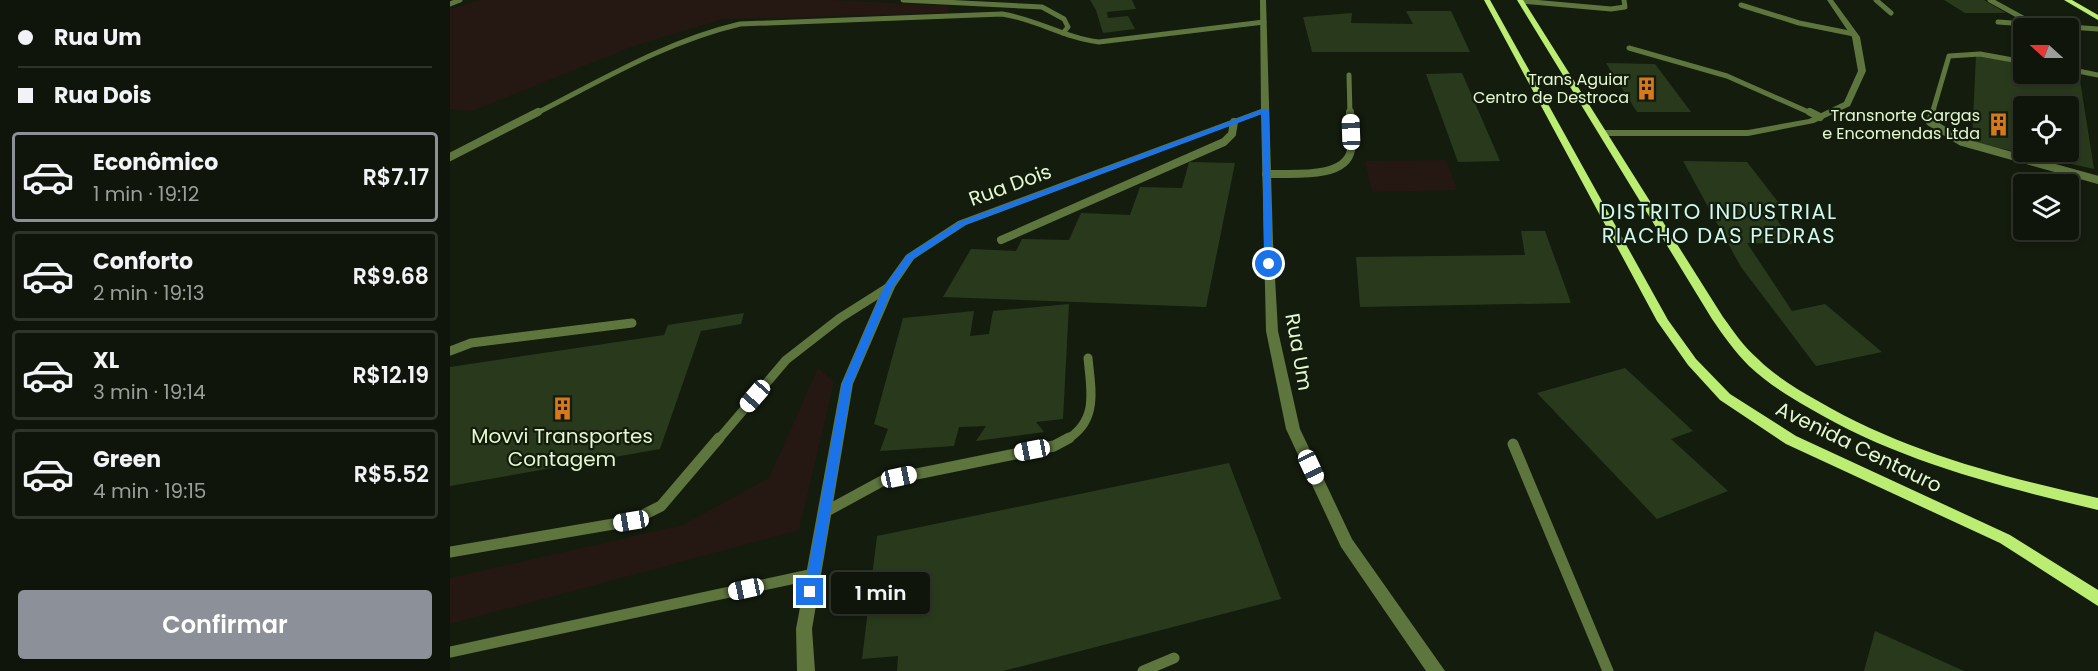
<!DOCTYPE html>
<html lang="pt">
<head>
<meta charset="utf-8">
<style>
  :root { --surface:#0f150a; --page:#1d2218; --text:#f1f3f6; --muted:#9b9f9c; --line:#2f342b; --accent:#8c9099 }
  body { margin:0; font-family:Poppins,sans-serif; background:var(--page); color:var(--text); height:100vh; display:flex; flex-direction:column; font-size:22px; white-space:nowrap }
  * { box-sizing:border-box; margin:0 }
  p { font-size:20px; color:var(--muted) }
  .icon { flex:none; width:33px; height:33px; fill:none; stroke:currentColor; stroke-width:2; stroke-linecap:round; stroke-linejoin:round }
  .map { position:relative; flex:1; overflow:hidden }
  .side { display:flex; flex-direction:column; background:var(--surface); width:450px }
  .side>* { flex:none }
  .hud { display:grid; align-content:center; height:132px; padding:0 18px; background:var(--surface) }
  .needle { width:39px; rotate:291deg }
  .tools { position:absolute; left:1563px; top:18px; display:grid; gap:12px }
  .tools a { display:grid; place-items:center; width:66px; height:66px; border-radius:6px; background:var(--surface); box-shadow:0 3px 9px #0003,0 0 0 2px var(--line); font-size:30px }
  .end { position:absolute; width:27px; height:27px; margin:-14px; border:8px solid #1a73e8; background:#fff; box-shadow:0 0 0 3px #fff }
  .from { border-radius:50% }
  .bubble { position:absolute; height:42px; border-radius:6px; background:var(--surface); box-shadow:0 3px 9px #0003,0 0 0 2px var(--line); font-size:20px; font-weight:600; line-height:42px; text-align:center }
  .car { position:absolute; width:18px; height:36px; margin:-18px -9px; border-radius:8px; box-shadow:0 0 4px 2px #0007; background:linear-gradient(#fff 24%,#345 0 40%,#fff 0 76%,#345 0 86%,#fff 0) }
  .hud b { display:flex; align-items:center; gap:21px; height:57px; font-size:22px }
  .hud b+b { border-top:2px solid var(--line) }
  .hud i { width:15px; height:15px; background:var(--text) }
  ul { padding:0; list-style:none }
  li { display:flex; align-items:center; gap:18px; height:90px; margin:0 12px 9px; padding:0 6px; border:3px solid var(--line); border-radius:6px }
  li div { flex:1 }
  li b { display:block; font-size:22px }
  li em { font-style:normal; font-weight:600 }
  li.on { border-color:var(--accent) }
  li>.icon { width:54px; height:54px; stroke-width:1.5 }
  .primary-button { display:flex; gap:12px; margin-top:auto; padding:12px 18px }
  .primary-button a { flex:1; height:69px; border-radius:6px; background:var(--accent); color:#fff; font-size:24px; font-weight:600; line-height:69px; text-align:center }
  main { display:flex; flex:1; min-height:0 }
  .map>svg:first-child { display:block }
</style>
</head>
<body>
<main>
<section class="side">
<div class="hud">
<b><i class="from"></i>Rua Um</b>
<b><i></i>Rua Dois</b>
</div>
<ul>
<li class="on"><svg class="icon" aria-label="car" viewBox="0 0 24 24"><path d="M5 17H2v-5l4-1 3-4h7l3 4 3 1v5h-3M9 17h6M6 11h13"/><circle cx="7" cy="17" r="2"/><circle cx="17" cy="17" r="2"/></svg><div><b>Econômico</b><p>1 min · 19:12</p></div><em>R$7.17</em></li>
<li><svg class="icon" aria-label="car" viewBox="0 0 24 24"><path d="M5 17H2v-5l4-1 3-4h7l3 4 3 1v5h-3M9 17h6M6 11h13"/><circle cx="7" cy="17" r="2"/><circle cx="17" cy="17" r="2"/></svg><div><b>Conforto</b><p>2 min · 19:13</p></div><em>R$9.68</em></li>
<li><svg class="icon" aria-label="car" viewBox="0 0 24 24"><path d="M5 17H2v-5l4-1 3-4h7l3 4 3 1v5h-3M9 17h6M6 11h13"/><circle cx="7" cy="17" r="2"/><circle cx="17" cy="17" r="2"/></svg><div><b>XL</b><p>3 min · 19:14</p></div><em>R$12.19</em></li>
<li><svg class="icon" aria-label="car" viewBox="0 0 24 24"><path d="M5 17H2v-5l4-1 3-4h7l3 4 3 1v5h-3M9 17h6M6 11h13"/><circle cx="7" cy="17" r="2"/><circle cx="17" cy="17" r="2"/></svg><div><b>Green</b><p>4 min · 19:15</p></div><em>R$5.52</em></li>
</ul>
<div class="primary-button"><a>Confirmar</a></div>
</section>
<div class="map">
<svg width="1648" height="671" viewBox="0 0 1648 671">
  <rect width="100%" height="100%" fill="#141c0e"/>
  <g fill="#251812">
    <polygon points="30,0 383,0 499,6 497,13 273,19 184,46 22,111 0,109 0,9"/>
    <polygon points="996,160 1007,190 922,192 915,161"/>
    <polygon points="368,368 384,382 349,530 0,624 0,578 233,525 319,478"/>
  </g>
  <g fill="#293a1c" fill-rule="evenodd">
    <polygon points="640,0 682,0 686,9 657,12 658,18 678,16 685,29 653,33 646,10"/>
    <polygon points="1494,0 1534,0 1556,13 1515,13"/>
    <polygon points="956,11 1001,11 1020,52 862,52 853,17 902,13 901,23 963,24"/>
    <path d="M1526 55 1574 64V74H1629L1644 169 1522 142ZM1574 106H1618V152H1574Z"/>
    <polygon points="1156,63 1205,64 1241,112 1187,112"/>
    <polygon points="1012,73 1050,161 1008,162 976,74"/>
    <polygon points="1233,161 1297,162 1332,207 1318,207 1344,244 1297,243 1342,311 1375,304 1432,352 1366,366 1291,267"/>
    <polygon points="739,162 785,163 756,307 493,297 521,249 566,251 572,239 619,240 631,213 680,215 690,187 732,188"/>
    <polygon points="1071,231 1095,231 1121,303 910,307 906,257 1075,255"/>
    <polygon points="619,304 613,419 586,422 594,432 526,441 536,426 509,427 504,446 430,451 438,429 424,424 453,318 524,311 520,336 539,334 543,311"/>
    <polygon points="294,313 291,324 251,331 210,449 0,486 0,367 214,335 218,325"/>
    <polygon points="1175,368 1243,431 1221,439 1278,491 1207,519 1087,393"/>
    <polygon points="779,463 831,599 553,671 447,671 448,656 412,659 427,536"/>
    <polygon points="1425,631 1514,671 1414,671"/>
  </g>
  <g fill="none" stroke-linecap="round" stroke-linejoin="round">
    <g stroke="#5e753e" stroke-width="5">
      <polyline points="453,0 592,7 614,19 618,27 613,33"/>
      <polyline points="1426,0 1441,13"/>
      <polyline points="1540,0 1580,22"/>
      <polyline points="1071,1 1161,9 1175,7 1174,0"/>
      <polyline points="0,4 10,0"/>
      <polyline points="1291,5 1349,23 1404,34"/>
      <polyline points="1548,22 1648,29"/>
      <polyline points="1179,48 1277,76 1363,114"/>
      <polyline points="1618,69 1648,75"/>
      <polyline points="899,75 900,114"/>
      <path d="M85 114C152 80 217 41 290 24L552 14C586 19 615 38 649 42L814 22"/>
      <polyline points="1482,114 1499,56 1530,54 1574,62"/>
    </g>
    <g stroke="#5e753e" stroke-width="8">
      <polyline points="1360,112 1370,117"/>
      <polyline points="1483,112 1480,122 1512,142 1648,180"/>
      <polyline points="0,157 88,112"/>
      <path d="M816 174C839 173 896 180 901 150 903 139 900 124 900 112"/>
      <polyline points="551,240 774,142 782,134 784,122"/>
    </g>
    <g stroke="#5e753e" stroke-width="9">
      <polyline points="0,351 21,343 182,323"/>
      <polyline points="268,440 336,360 390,318 439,287"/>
      <path d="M616 440C649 421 641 390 638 358"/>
    </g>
    <g stroke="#5e753e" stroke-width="11">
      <polyline points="1063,444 1158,671"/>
      <polyline points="375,512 432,481 604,446 619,438"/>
      <polyline points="0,552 181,521 211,506 269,438"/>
      <polyline points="0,652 364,574"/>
      <polyline points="693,671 724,658"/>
    </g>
    <g fill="#5e753e" fill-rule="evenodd">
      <polygon points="810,0 816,0 823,242 828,331 850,429 902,539 995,671 976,671 891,547 836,429 816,331 811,114 516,225 464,259 445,287 403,384 362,629 365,671 347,671 346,629 391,384 433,287 456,255 508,221 811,109"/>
      <polygon points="1377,0 1383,0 1410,37 1416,71 1400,106 1364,123 1298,136 1155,136 1151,133 1155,130 1298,130 1359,119 1394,102 1408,71 1402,37"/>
    </g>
    <g fill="#baed71" fill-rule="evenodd">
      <polygon points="1034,0 1040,0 1218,320 1246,359 1280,394 1346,436 1560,535 1648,590 1648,606 1550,543 1336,444 1270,400 1238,365 1207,321"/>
      <path d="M1067 0H1073L1273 317C1284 332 1294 347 1308 359 1325 376 1347 389 1368 401 1455 452 1550 476 1648 498V510C1548 486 1448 461 1359 408 1338 396 1317 383 1299 366 1285 352 1273 335 1262 319Z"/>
      <polygon points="1614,0 1622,0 1648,15 1648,20"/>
    </g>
  </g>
  <polygon fill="#1a73e8" points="813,109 819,110 822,266 814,264 812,114 515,225 463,259 443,287 402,384 367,592 360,598 356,596 354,592 392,384 434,287 457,255 509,222"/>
  <defs>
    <symbol id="building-bare" viewBox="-9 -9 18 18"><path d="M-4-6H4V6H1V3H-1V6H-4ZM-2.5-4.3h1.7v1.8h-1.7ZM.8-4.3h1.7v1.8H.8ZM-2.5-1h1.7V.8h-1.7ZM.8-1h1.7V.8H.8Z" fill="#d9771b" stroke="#141c0e" stroke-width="2.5" paint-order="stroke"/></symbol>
  </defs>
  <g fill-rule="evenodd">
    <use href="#building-bare" x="1180" y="72" width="33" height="33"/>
    <use href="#building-bare" x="1532" y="108" width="33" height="33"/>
    <use href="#building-bare" x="96" y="392" width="33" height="33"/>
  </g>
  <g text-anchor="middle" stroke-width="4.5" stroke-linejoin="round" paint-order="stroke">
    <g font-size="16" fill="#e4f9cf" stroke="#141c0e" text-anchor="end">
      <text x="1179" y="85">Trans Aguiar<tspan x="1179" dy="18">Centro de Destroca</tspan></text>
      <text x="1530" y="121">Transnorte Cargas<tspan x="1530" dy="18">e Encomendas Ltda</tspan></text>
    </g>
    <g font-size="20" fill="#e4f9cf" stroke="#141c0e">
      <text transform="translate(560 185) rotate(-20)" y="7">Rua Dois</text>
      <text transform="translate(849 352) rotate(80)" y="7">Rua Um</text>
      <text transform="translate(1409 447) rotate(26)" y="7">Avenida Centauro</text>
    </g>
    <g font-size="20" fill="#e4f9cf" stroke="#141c0e">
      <text x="112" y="443">Movvi Transportes<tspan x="112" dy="23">Contagem</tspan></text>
    </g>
    <g font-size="21" letter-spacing="1.5" fill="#d0f9ef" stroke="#141c0e">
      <text x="1269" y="219">DISTRITO INDUSTRIAL<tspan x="1269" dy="24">RIACHO DAS PEDRAS</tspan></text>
    </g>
  </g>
</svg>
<div class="tools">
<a><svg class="needle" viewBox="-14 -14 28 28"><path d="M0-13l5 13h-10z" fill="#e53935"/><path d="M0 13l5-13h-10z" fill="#9b9f9c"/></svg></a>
<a><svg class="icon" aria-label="locate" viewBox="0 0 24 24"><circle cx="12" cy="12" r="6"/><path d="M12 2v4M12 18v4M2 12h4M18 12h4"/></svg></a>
<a><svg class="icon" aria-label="layers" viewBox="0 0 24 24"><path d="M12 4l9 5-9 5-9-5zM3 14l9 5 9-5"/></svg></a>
</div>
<i class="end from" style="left:819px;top:264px"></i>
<i class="end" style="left:360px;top:592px"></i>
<div class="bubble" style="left:381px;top:572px;width:99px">1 min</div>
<i class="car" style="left:901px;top:132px;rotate:358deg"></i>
<i class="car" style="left:305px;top:396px;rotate:221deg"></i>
<i class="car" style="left:582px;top:450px;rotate:259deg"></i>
<i class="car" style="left:861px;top:467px;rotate:155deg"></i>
<i class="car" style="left:449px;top:477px;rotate:78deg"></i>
<i class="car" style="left:181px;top:521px;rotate:260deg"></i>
<i class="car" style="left:296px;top:589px;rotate:258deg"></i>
</div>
</main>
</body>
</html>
